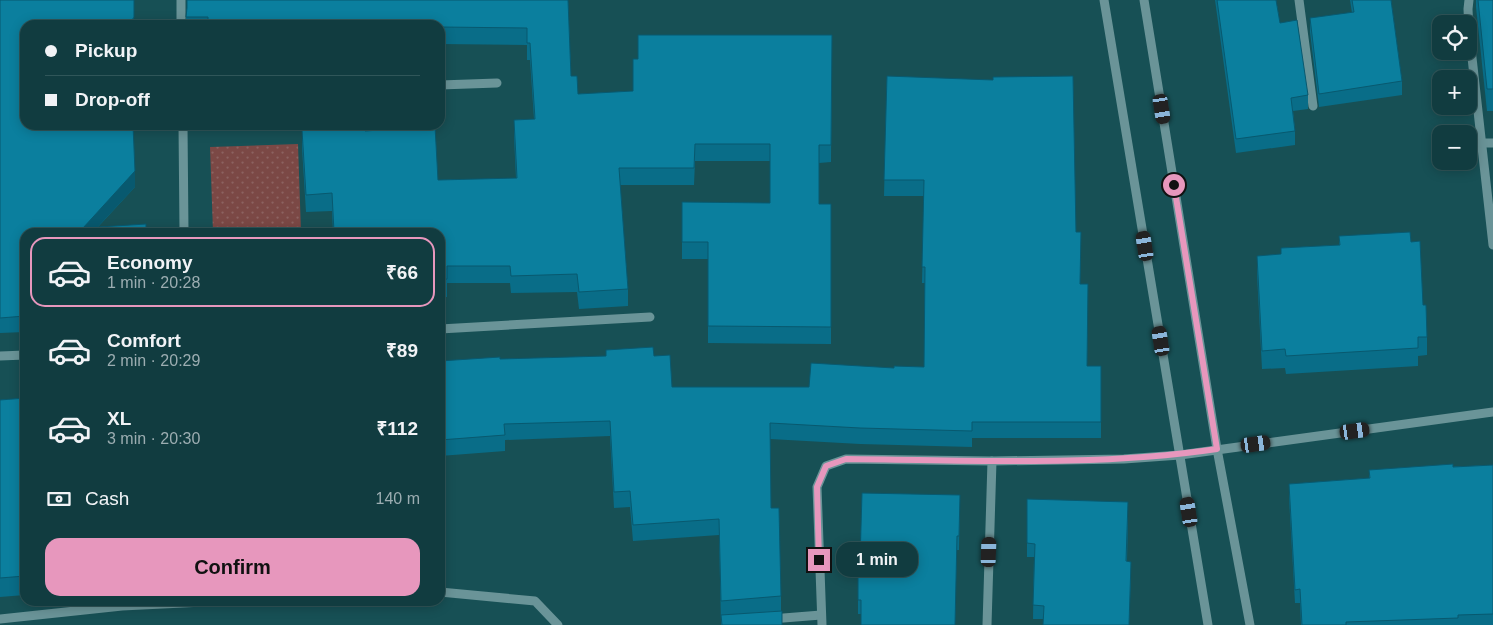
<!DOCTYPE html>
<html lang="en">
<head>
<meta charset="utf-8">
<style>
  :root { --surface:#113c40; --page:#1a4347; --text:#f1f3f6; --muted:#9cadb1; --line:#305659; --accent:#e797bd }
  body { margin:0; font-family:Arial,sans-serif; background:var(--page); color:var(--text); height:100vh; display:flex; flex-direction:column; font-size:19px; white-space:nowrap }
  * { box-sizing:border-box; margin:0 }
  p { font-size:16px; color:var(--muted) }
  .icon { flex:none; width:28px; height:28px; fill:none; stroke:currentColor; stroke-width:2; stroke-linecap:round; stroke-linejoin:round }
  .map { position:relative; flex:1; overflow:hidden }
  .drawer { position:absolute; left:20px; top:228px; width:425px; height:378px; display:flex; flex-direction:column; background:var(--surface); border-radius:15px; box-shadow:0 2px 12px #0003,0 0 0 1px var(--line) }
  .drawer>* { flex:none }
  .guide { position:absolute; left:20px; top:20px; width:425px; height:110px; border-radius:15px; box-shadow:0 2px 12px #0003,0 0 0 1px var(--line); display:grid; align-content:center; height:110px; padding:0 25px; background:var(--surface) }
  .controls { position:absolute; left:1432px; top:15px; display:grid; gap:10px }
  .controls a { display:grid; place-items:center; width:45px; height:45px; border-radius:10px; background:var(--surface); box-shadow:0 2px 12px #0003,0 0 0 1px var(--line); font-size:25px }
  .end { position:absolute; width:22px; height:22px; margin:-11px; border:6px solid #e797bd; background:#111; box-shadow:0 0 0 2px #111 }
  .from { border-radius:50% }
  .bubble { position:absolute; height:35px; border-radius:15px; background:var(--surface); box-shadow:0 2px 12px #0003,0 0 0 1px var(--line); font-size:16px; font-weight:600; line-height:35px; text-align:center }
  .car { position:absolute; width:15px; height:30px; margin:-15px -8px; border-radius:6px; box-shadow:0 0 4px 1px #0007; background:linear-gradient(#222 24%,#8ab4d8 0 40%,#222 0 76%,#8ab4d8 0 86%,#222 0) }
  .guide b { display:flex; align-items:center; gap:18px; height:48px; font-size:19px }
  .guide b+b { border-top:1px solid var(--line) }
  .guide i { width:12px; height:12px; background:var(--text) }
  ul { padding:9px 0 0; list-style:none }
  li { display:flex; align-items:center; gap:15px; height:70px; margin:0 10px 8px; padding:0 15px; border:2px solid transparent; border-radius:15px }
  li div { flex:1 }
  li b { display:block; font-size:19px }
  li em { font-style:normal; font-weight:600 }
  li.active { border-color:var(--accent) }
  li>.icon { width:45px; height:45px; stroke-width:1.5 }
  .pay { display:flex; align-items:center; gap:12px; height:55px; padding:0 25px; font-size:19px }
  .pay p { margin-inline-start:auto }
  .action { display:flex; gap:10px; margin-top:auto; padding:10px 25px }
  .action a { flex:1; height:58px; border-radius:15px; background:var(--accent); color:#111; font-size:20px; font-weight:600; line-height:58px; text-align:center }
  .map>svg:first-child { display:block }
</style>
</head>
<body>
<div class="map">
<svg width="1493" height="625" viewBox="0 0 1493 625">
  <defs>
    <pattern id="grass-dots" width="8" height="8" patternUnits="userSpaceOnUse" patternTransform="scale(1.25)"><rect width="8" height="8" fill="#7b4845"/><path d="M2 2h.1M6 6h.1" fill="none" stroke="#8c6260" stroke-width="1.8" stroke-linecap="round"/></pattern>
  </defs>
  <rect width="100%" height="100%" fill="#175055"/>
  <polygon fill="url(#grass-dots)" points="298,144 301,232 213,232 210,147"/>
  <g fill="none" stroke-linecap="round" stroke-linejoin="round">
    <g stroke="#6a9498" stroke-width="9">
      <polyline points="181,0 181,25"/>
      <polyline points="1104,0 1208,625"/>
      <polyline points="1144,0 1217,449 1250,625"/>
      <polyline points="1299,0 1313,106"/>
      <polyline points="1469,0 1468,9 1469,31 1493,245"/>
      <polyline points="440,85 497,83"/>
      <polyline points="183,125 184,232"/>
      <polyline points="1482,143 1493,143"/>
      <polyline points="440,329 650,317"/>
      <polyline points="0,356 25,355"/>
      <polyline points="440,592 535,601 558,625"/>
      <polyline points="0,619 122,606 244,600"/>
      <polyline points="771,619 821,615"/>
      <polyline points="822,625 817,487 826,466 846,459 992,461 1124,459 1180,455 1493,412"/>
      <polyline points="987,625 992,461"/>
    </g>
  </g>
  <g fill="#096d88">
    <polygon points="0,0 134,0 134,25 25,25 135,187 98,227 25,232 25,332 0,333"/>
    <polygon points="568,0 571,76 578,94 633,91 638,59 832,35 831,162 819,163 819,204 831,204 831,344 708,343 708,259 682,259 682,202 770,203 770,161 695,161 694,185 620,185 628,289 628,306 579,309 577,292 511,293 510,283 447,283 447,297 440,297 440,232 333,232 332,211 306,212 302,148 302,130 365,131 438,180 516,178 514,137 514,120 534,119 530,60 527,60 527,45 440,44 440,25 186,25 186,17 187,9"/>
    <polygon points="1215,0 1276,0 1280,23 1308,95 1308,109 1293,111 1295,131 1295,145 1236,153"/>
    <polygon points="1350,0 1391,0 1402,81 1402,95 1319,107 1310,32 1310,18 1352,13"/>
    <polygon points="1476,0 1493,0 1493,111 1487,111 1476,7"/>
    <polygon points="887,76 1076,232 1087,366 1101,366 1101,438 972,438 972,447 860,444 770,439 771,508 781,596 781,611 721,625 719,535 633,541 630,507 614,508 610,436 505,440 505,451 440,456 440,361 654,356 672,387 809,387 894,368 924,367 925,283 922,283 924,196 884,196"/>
    <polygon points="1339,236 1411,242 1423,305 1427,337 1427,355 1418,356 1418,366 1286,374 1285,368 1262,369 1257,274 1257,256 1281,254 1281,248 1339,245"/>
    <polygon points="25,398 25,595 0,597 0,400"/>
    <polygon points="1493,465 1493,625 1301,625 1300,603 1295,603 1289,498 1289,484 1369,478 1369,470"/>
    <polygon points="960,495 959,550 957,550 861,614 858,614 858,561 860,561"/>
    <polygon points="1027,499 1128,516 1127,561 1131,575 1129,625 1043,625 1043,619 1033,619 1034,557 1027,557"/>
  </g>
  <polygon fill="#08596f" points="135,171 135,187 93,232 83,228"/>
  <g fill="#0b7f9e" stroke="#08596f">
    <polygon points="0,0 134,0 134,18 133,18 133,25 25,25 25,125 133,125 135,171 83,228 146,224 146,232 25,232 25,316 0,318"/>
    <polygon points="187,0 568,0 571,76 577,76 578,94 633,91 633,59 638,59 638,35 832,35 831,145 819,145 819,204 831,204 831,327 708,326 708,242 682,242 682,202 770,203 770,144 695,144 694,168 619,168 628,289 579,292 577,274 511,276 510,266 447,266 447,279 440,280 440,232 334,232 332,193 306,195 302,130 365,127 365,131 435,126 438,180 517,178 514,120 535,119 530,43 527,43 527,28 440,27 440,25 278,25 278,23 208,22 208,17 186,17 187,8"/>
    <polygon points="1217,0 1276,0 1280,23 1297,20 1308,95 1291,98 1295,131 1236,139"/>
    <polygon points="1352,0 1391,0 1402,81 1319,94 1310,18 1354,12"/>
    <polygon points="1478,0 1493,0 1493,89 1487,89"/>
    <polygon points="887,76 993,80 993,77 1073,76 1076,232 1081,232 1080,284 1088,284 1087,366 1101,366 1101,422 972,422 972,431 860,428 770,423 771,508 779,508 781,596 721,601 719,519 633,525 630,491 614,492 610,421 504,424 505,435 440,440 440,361 500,357 500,359 606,356 606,350 653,347 654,356 670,355 672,387 809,387 811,363 894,368 894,366 924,367 925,267 922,267 924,180 884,180"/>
    <polygon points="1410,232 1411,242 1420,241 1423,305 1426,305 1427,337 1418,337 1418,348 1286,356 1285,349 1262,351 1257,256 1281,254 1281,248 1340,245 1339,236"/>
    <polygon points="25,398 25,576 0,578 0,400"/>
    <polygon points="1453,464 1453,467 1493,465 1493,614 1458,615 1458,618 1346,622 1346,625 1302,625 1300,589 1295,590 1289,484 1370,478 1369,470"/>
    <polygon points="862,493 960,495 959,536 957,536 955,625 861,625 861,600 858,600 858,561 860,561"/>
    <polygon points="1027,499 1128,502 1126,561 1131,562 1129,625 1043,625 1044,606 1033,605 1035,544 1027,543"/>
    <polygon points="782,611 782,625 722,625 721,615"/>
  </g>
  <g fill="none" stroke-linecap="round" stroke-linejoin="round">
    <path stroke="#e797bd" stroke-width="6" d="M819 560 817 487 826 466 846 459C970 460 1095 467 1217 449L1174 185"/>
  </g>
</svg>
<div class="controls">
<a><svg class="icon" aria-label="locate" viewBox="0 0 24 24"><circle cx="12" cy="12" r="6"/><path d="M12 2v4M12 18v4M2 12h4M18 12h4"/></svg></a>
<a>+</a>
<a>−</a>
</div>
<i class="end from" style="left:1174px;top:185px"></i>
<i class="end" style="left:819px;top:560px"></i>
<div class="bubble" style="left:836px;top:542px;width:82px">1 min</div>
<i class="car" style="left:1162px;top:109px;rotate:171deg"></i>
<i class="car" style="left:1145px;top:246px;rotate:351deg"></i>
<i class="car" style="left:1161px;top:341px;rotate:351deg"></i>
<i class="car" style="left:1355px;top:431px;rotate:82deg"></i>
<i class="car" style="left:1256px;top:444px;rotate:82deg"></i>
<i class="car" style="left:1189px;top:512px;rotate:351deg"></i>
<i class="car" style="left:989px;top:552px;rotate:2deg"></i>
<div class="guide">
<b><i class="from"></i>Pickup</b>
<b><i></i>Drop-off</b>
</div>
<section class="drawer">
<ul>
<li class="active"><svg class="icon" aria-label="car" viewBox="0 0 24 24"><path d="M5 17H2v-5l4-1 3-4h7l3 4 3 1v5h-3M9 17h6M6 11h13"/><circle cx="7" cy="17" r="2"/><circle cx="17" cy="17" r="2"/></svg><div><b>Economy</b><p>1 min · 20:28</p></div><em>₹66</em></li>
<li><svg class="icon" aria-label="car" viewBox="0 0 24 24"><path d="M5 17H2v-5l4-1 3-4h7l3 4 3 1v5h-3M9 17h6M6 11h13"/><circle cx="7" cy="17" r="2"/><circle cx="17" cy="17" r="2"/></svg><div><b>Comfort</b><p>2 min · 20:29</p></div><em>₹89</em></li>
<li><svg class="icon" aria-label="car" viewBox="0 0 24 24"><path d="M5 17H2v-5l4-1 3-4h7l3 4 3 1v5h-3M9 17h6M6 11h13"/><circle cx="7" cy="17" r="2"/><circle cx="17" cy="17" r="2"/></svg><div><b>XL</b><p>3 min · 20:30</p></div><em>₹112</em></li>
</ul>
<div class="pay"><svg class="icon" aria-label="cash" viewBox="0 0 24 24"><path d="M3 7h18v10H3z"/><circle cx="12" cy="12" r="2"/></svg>Cash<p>140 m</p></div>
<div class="action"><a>Confirm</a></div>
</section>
</div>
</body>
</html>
